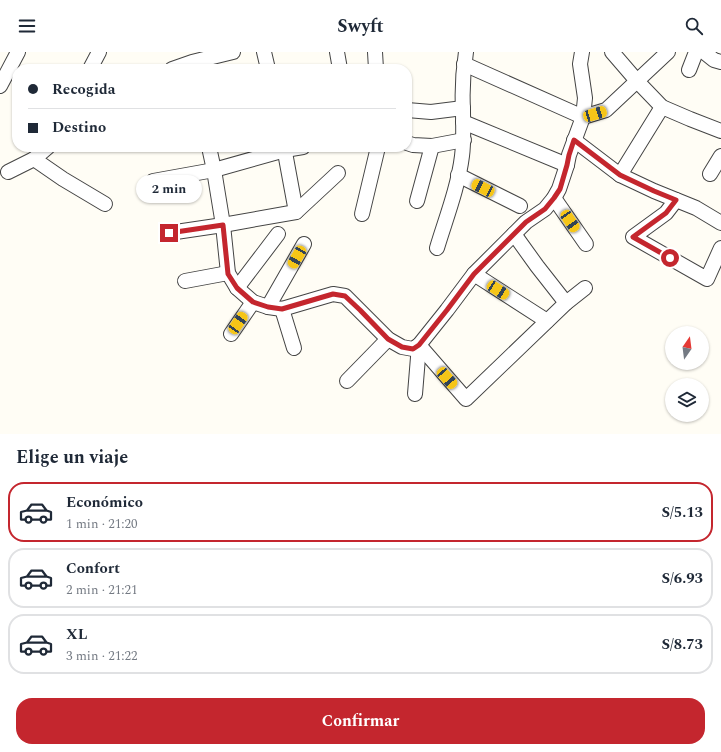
<!DOCTYPE html>
<html lang="es">
<head>
<meta charset="utf-8">
<style>
  :root { --surface:#fff; --page:#f2f2f3; --text:#1f2937; --muted:#747a83; --line:#e0e1e3; --accent:#c4262e }
  body { margin:0; font-family:Spectral,serif; background:var(--page); color:var(--text); height:100vh; display:flex; flex-direction:column; font-size:15px; white-space:nowrap }
  * { box-sizing:border-box; margin:0 }
  p { font-size:13px; color:var(--muted) }
  .icon { flex:none; width:22px; height:22px; fill:none; stroke:currentColor; stroke-width:2; stroke-linecap:round; stroke-linejoin:round }
  .map { position:relative; height:382px; overflow:hidden }
  .details { display:flex; flex-direction:column; background:var(--surface); flex:1 }
  .details>* { flex:none }
  .banner { position:absolute; left:12px; top:12px; width:400px; height:88px; border-radius:16px; box-shadow:0 1px 3px #0004; display:grid; align-content:center; height:88px; padding:0 16px; background:var(--surface) }
  .needle { width:26px; rotate:14deg }
  .buttons { position:absolute; left:665px; top:274px; display:grid; gap:8px }
  .buttons a { display:grid; place-items:center; width:44px; height:44px; border-radius:50%; background:var(--surface); box-shadow:0 1px 3px #0004; font-size:20px }
  .end { position:absolute; width:18px; height:18px; margin:-9px; border:5px solid #c4262e; background:#fff; box-shadow:0 0 0 2px #fff }
  .from { border-radius:50% }
  .bubble { position:absolute; height:28px; border-radius:14px; background:var(--surface); box-shadow:0 1px 3px #0004; font-size:13px; font-weight:700; line-height:28px; text-align:center }
  .car { position:absolute; width:12px; height:24px; margin:-12px -6px; border-radius:5px; box-shadow:0 0 3px 1px #0007; background:linear-gradient(#f5c518 24%,#345 0 40%,#f5c518 0 76%,#345 0 86%,#f5c518 0) }
  .banner b { display:flex; align-items:center; gap:14px; height:38px; font-size:15px }
  .banner b+b { border-top:1px solid var(--line) }
  .banner i { width:10px; height:10px; background:var(--text) }
  ul { padding:0; list-style:none }
  li { display:flex; align-items:center; gap:12px; height:60px; margin:0 8px 6px; padding:0 8px; border:2px solid var(--line); border-radius:16px }
  li div { flex:1 }
  li b { display:block; font-size:15px }
  li em { font-style:normal; font-weight:700 }
  li.on { border-color:var(--accent) }
  li>.icon { width:36px; height:36px; stroke-width:1.5 }
  h2 { padding:0 16px; font-size:18px; line-height:48px }
  .primary-button { display:flex; gap:8px; margin-top:auto; padding:8px 16px }
  .primary-button a { flex:1; height:46px; border-radius:16px; background:var(--accent); color:#fff; font-size:16px; font-weight:700; line-height:46px; text-align:center }
  header { display:flex; justify-content:space-between; align-items:center; height:52px; padding:0 16px; background:var(--surface); font-size:18px; font-weight:700 }
  .map>svg:first-child { display:block }
</style>
</head>
<body>
<header><svg class="icon" aria-label="menu" viewBox="0 0 24 24"><path d="M4 6h16M4 12h16M4 18h16"/></svg>Swyft<svg class="icon" aria-label="search" viewBox="0 0 24 24"><circle cx="10" cy="10" r="6"/><path d="M15 15l6 6"/></svg></header>
<div class="map">
<svg width="721" height="382" viewBox="0 0 721 382">
  <rect width="100%" height="100%" fill="#fffdf5"/>
  <g fill="none" stroke-linecap="round" stroke-linejoin="round">
    <defs>
      <g id="minor">
        <polyline points="264,0 268,17"/>
        <polyline points="337,0 340,17"/>
        <polyline points="375,0 376,17"/>
        <polyline points="612,0 637,29 662,55 690,67 721,79"/>
        <polyline points="704,0 714,8 721,10"/>
        <polyline points="464,12 583,65 606,58 668,0"/>
        <polyline points="90,17 99,0"/>
        <polyline points="172,17 192,10 233,0"/>
        <polyline points="689,18 696,0"/>
        <polyline points="0,34 18,0"/>
        <polyline points="407,58 431,60 463,56"/>
        <polyline points="463,70 567,113"/>
        <polyline points="574,88 620,123 654,139 696,156 721,171"/>
        <polyline points="407,91 413,93 432,94 464,88"/>
        <polyline points="209,95 214,118 223,173 228,221 237,236 253,250 268,255 282,257 333,242 345,244 388,287 402,295 413,297 419,293 447,258 474,222 526,170 545,157 554,146 559,137 567,113 569,103 583,65 585,46 580,12 582,0"/>
        <polyline points="284,95 296,160"/>
        <polyline points="34,107 63,127 105,152"/>
        <polyline points="8,120 34,107 48,95"/>
        <polyline points="710,122 721,104"/>
        <polyline points="458,123 520,154"/>
        <polyline points="620,123 662,55"/>
        <polyline points="153,129 214,118 285,98 303,95"/>
        <polyline points="554,146 586,192"/>
        <polyline points="676,148 666,161 633,185 707,227 721,196"/>
        <polyline points="417,149 432,94"/>
        <polyline points="362,162 378,95"/>
        <polyline points="169,181 223,173 296,160 338,121"/>
        <polyline points="514,182 537,214 566,251"/>
        <path d="M437 196C446 166 458 136 462 104 464 89 463 74 463 58 462 39 463 19 466 0"/>
        <polyline points="474,222 547,269"/>
        <polyline points="185,229 228,221"/>
        <polyline points="237,236 278,182"/>
        <polyline points="268,255 304,192"/>
        <polyline points="282,257 294,296"/>
        <polyline points="231,282 253,250"/>
        <polyline points="419,293 466,347 566,251 585,236"/>
        <polyline points="347,329 388,287"/>
        <polyline points="415,342 419,293"/>
      </g>
    </defs>
    <use href="#minor" stroke="#444" stroke-width="16"/>
    <use href="#minor" stroke="#fff" stroke-width="14"/>
  </g>
  <g fill="none" stroke-linecap="round" stroke-linejoin="round">
    <polyline stroke="#c4262e" stroke-width="5" points="169,181 223,173 228,222 237,236 253,250 268,255 282,257 333,242 345,244 360,258 388,287 402,295 413,297 419,293 447,258 474,222 526,170 545,157 554,146 560,137 567,113 569,103 574,88 620,123 654,139 676,148 666,161 633,185 670,206"/>
  </g>
</svg>
<div class="buttons">
<a><svg class="needle" viewBox="-14 -14 28 28"><path d="M0-13l5 13h-10z" fill="#e53935"/><path d="M0 13l5-13h-10z" fill="#747a83"/></svg></a>
<a><svg class="icon" aria-label="layers" viewBox="0 0 24 24"><path d="M12 4l9 5-9 5-9-5zM3 14l9 5 9-5"/></svg></a>
</div>
<i class="end from" style="left:670px;top:206px"></i>
<i class="end" style="left:169px;top:181px"></i>
<div class="bubble" style="left:136px;top:123px;width:66px">2 min</div>
<i class="car" style="left:595px;top:62px;rotate:74deg"></i>
<i class="car" style="left:483px;top:136px;rotate:296deg"></i>
<i class="car" style="left:570px;top:169px;rotate:146deg"></i>
<i class="car" style="left:297px;top:205px;rotate:210deg"></i>
<i class="car" style="left:498px;top:238px;rotate:123deg"></i>
<i class="car" style="left:238px;top:271px;rotate:34deg"></i>
<i class="car" style="left:447px;top:326px;rotate:139deg"></i>
<div class="banner">
<b><i class="from"></i>Recogida</b>
<b><i></i>Destino</b>
</div>
</div>
<section class="details">
<h2>Elige un viaje</h2>
<ul>
<li class="on"><svg class="icon" aria-label="car" viewBox="0 0 24 24"><path d="M5 17H2v-5l4-1 3-4h7l3 4 3 1v5h-3M9 17h6M6 11h13"/><circle cx="7" cy="17" r="2"/><circle cx="17" cy="17" r="2"/></svg><div><b>Económico</b><p>1 min · 21:20</p></div><em>S/5.13</em></li>
<li><svg class="icon" aria-label="car" viewBox="0 0 24 24"><path d="M5 17H2v-5l4-1 3-4h7l3 4 3 1v5h-3M9 17h6M6 11h13"/><circle cx="7" cy="17" r="2"/><circle cx="17" cy="17" r="2"/></svg><div><b>Confort</b><p>2 min · 21:21</p></div><em>S/6.93</em></li>
<li><svg class="icon" aria-label="car" viewBox="0 0 24 24"><path d="M5 17H2v-5l4-1 3-4h7l3 4 3 1v5h-3M9 17h6M6 11h13"/><circle cx="7" cy="17" r="2"/><circle cx="17" cy="17" r="2"/></svg><div><b>XL</b><p>3 min · 21:22</p></div><em>S/8.73</em></li>
</ul>
<div class="primary-button"><a>Confirmar</a></div>
</section>
</body>
</html>
